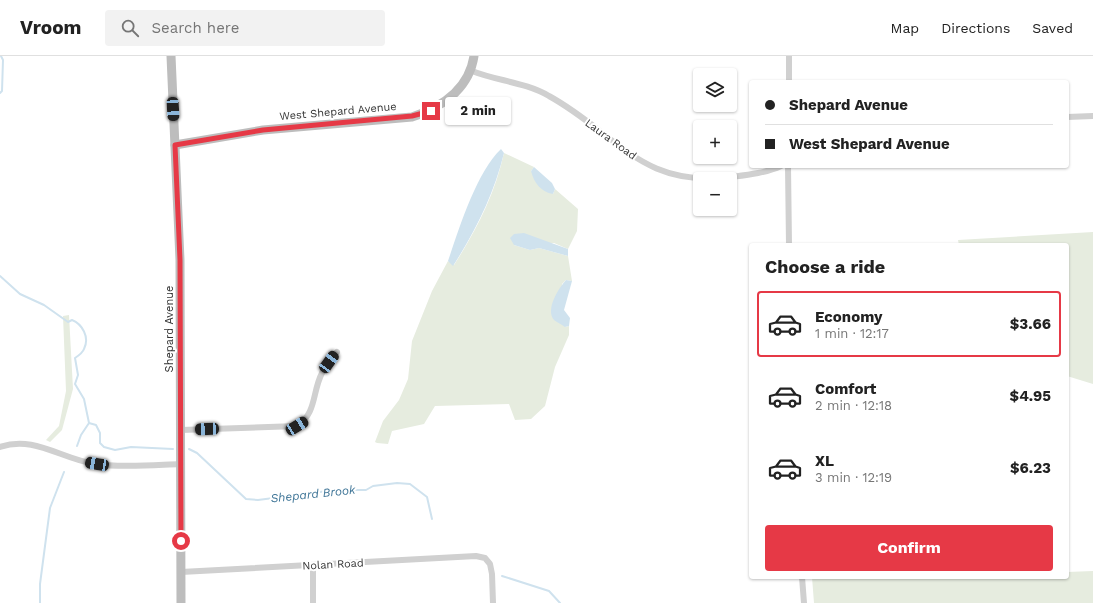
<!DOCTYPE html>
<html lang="en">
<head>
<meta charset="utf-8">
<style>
  :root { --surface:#fff; --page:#f2f2f2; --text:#222; --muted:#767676; --line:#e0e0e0; --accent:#e63946 }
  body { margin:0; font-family:"Work Sans",sans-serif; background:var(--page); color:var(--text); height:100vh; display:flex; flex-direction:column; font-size:15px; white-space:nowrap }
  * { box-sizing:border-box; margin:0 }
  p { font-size:13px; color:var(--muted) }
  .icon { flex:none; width:22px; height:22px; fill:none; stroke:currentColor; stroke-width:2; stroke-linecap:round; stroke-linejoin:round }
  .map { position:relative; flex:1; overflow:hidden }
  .side { position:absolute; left:749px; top:187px; width:320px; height:336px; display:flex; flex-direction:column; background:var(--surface); border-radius:4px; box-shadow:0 1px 3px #0004 }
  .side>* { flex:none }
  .guide { position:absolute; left:749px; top:24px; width:320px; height:88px; border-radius:4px; box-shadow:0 1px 3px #0004; display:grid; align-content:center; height:88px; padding:0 16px; background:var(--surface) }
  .tools { position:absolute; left:693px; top:12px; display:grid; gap:8px }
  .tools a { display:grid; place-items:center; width:44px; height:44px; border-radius:4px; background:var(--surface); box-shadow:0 1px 3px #0004; font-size:20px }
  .end { position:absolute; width:18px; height:18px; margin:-9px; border:5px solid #e63946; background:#fff; box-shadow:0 0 0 2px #fff }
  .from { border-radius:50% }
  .bubble { position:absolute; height:28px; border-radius:4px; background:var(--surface); box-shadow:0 1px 3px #0004; font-size:13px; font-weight:700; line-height:28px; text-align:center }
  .car { position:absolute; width:12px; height:24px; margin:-12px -6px; border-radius:5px; box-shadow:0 0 3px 1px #0007; background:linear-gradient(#222 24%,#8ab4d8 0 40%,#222 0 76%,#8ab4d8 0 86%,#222 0) }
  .guide b { display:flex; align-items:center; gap:14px; height:38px; font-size:15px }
  .guide b+b { border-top:1px solid var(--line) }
  .guide i { width:10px; height:10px; background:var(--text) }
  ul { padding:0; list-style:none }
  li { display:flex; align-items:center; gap:12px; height:66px; margin:0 8px 6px; padding:0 8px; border:2px solid transparent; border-radius:4px }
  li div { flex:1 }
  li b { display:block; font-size:15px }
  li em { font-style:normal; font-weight:700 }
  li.selected { border-color:var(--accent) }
  li>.icon { width:36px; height:36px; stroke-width:1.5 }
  h2 { padding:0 16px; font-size:18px; line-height:48px }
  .primary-button { display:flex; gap:8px; margin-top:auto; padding:8px 16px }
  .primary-button a { flex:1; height:46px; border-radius:4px; background:var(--accent); color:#fff; font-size:16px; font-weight:700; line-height:46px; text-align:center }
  header { display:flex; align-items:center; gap:24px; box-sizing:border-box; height:56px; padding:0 20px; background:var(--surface); border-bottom:1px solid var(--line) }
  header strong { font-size:19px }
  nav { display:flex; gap:22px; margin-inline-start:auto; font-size:14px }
  .search { width:280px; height:36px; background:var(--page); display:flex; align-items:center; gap:10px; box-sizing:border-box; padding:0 14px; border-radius:4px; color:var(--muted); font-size:15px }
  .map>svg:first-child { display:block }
</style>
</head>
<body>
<header>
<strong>Vroom</strong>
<div class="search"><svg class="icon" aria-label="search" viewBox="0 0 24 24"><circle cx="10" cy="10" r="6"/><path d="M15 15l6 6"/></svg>Search here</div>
<nav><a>Map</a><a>Directions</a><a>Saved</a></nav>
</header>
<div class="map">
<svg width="1093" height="547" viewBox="0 0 1093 547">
  <rect width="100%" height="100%" fill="#fff"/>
  <g fill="#e6ecdf">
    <path d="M504 97 534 111 531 115 553 138 555 133 578 153 577 175 568 193 554 187 514 189 530 194 539 192 568 200 572 225 566 224 562 228 565 271 569 270V279L555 311 545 350 531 363 515 364 509 348 435 350 424 368 392 375 388 388 377 387 375 386 383 365 399 344 408 323 412 285 432 235 448 205 454 209C476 175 495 138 504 97Z"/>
    <polygon points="1093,176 1093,328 1067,320 1067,189 959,189 958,184"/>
    <polygon points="69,259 73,333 62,374 50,386 46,384 59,370 66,335 63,260"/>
    <polygon points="1093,515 1093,547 814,547 812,521 1067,521 1067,516"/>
  </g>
  <g fill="#cfe2ee">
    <path d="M501 93 504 97C494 138 476 174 453 210L448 205C459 173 476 117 501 93Z"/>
    <path d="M534 111 552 127 555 133 553 138C541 136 534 127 531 115Z"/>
    <polygon points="524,177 568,193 568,200 539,192 530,194 514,189 510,182 514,178"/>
    <path d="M566 224 572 225 564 254 570 262 569 270 565 271C562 269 557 266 554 264 545 253 559 232 566 224Z"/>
  </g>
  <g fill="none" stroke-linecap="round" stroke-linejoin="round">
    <g stroke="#cfe2ee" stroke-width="2">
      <polyline points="0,37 2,35 3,4 1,0"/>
      <path d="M0 220 20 238 44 249 68 266 72 264C82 268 90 281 84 293 83 296 78 300 75 302L78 319 75 328 84 343 89 367 96 369 100 377V387L104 391 115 394 131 391 173 393"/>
      <polyline points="77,390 81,379 89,367"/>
      <polyline points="189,393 197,397 246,443 258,444 335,434 366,434 373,430 397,427 410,428 427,441 432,463"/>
      <polyline points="502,520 549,535 560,547"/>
      <polyline points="40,547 40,528 50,452 64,416"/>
    </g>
    <g stroke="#d0d0d0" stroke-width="6">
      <path d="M472 15C497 25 525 26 549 40 618 78 640 132 731 121 747 119 766 117 781 110"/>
      <polyline points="789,26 789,0"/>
      <polyline points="1067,61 1093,60"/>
      <polyline points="788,110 789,189"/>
      <path d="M181 374 297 370C317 357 312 336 322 317 326 309 332 302 337 296"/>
      <path d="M0 391C34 379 61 403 95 408 121 412 154 409 181 408"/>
      <polyline points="313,510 313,547"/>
      <polyline points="181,516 476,500 485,502 490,508 492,518 493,547"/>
      <polyline points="802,521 804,547"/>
    </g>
    <g stroke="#bdbdbd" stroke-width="9">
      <polyline points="171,0 180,204 181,547"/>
      <path d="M175 89 263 74 412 61C442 51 469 33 474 0"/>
    </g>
  </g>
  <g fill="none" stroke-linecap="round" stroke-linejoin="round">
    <polyline stroke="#e63946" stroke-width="5" points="181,485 180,204 175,89 263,74 412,60 431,55"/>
  </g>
  <g text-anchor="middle" stroke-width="4" stroke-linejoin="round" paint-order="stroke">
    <g font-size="11" fill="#333" stroke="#fff">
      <text transform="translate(338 55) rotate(-5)" y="4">West Shepard Avenue</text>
      <text transform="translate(611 83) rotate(36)" y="4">Laura Road</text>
      <text transform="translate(169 273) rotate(-90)" y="4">Shepard Avenue</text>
      <text transform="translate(333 508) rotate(-3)" y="4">Nolan Road</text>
    </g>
    <g font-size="12" font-style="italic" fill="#3f7597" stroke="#fff">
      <text transform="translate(313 438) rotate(-6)" y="4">Shepard Brook</text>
    </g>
  </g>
</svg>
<div class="tools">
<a><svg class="icon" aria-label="layers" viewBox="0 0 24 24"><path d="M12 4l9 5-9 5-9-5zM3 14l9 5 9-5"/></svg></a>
<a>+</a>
<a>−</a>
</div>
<i class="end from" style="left:181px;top:485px"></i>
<i class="end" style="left:431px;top:55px"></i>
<div class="bubble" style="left:445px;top:41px;width:66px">2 min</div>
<i class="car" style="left:173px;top:53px;rotate:177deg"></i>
<i class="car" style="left:329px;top:306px;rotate:36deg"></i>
<i class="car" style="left:297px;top:370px;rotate:59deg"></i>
<i class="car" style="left:207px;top:373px;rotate:268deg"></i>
<i class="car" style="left:97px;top:408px;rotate:280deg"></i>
<div class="guide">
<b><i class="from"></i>Shepard Avenue</b>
<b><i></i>West Shepard Avenue</b>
</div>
<section class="side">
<h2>Choose a ride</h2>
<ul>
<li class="selected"><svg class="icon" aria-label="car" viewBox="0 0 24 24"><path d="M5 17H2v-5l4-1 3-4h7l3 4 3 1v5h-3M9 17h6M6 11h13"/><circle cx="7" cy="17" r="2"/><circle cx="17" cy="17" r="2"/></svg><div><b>Economy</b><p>1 min · 12:17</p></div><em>$3.66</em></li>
<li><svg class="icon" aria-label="car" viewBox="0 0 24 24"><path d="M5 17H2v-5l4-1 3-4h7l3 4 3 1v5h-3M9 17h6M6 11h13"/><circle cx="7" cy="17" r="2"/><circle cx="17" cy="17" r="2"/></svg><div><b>Comfort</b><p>2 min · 12:18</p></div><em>$4.95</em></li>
<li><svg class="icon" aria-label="car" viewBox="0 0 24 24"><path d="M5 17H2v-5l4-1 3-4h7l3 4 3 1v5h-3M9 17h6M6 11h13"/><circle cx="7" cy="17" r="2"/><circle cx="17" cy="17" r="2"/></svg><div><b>XL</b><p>3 min · 12:19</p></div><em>$6.23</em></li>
</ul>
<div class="primary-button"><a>Confirm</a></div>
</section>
</div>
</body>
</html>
